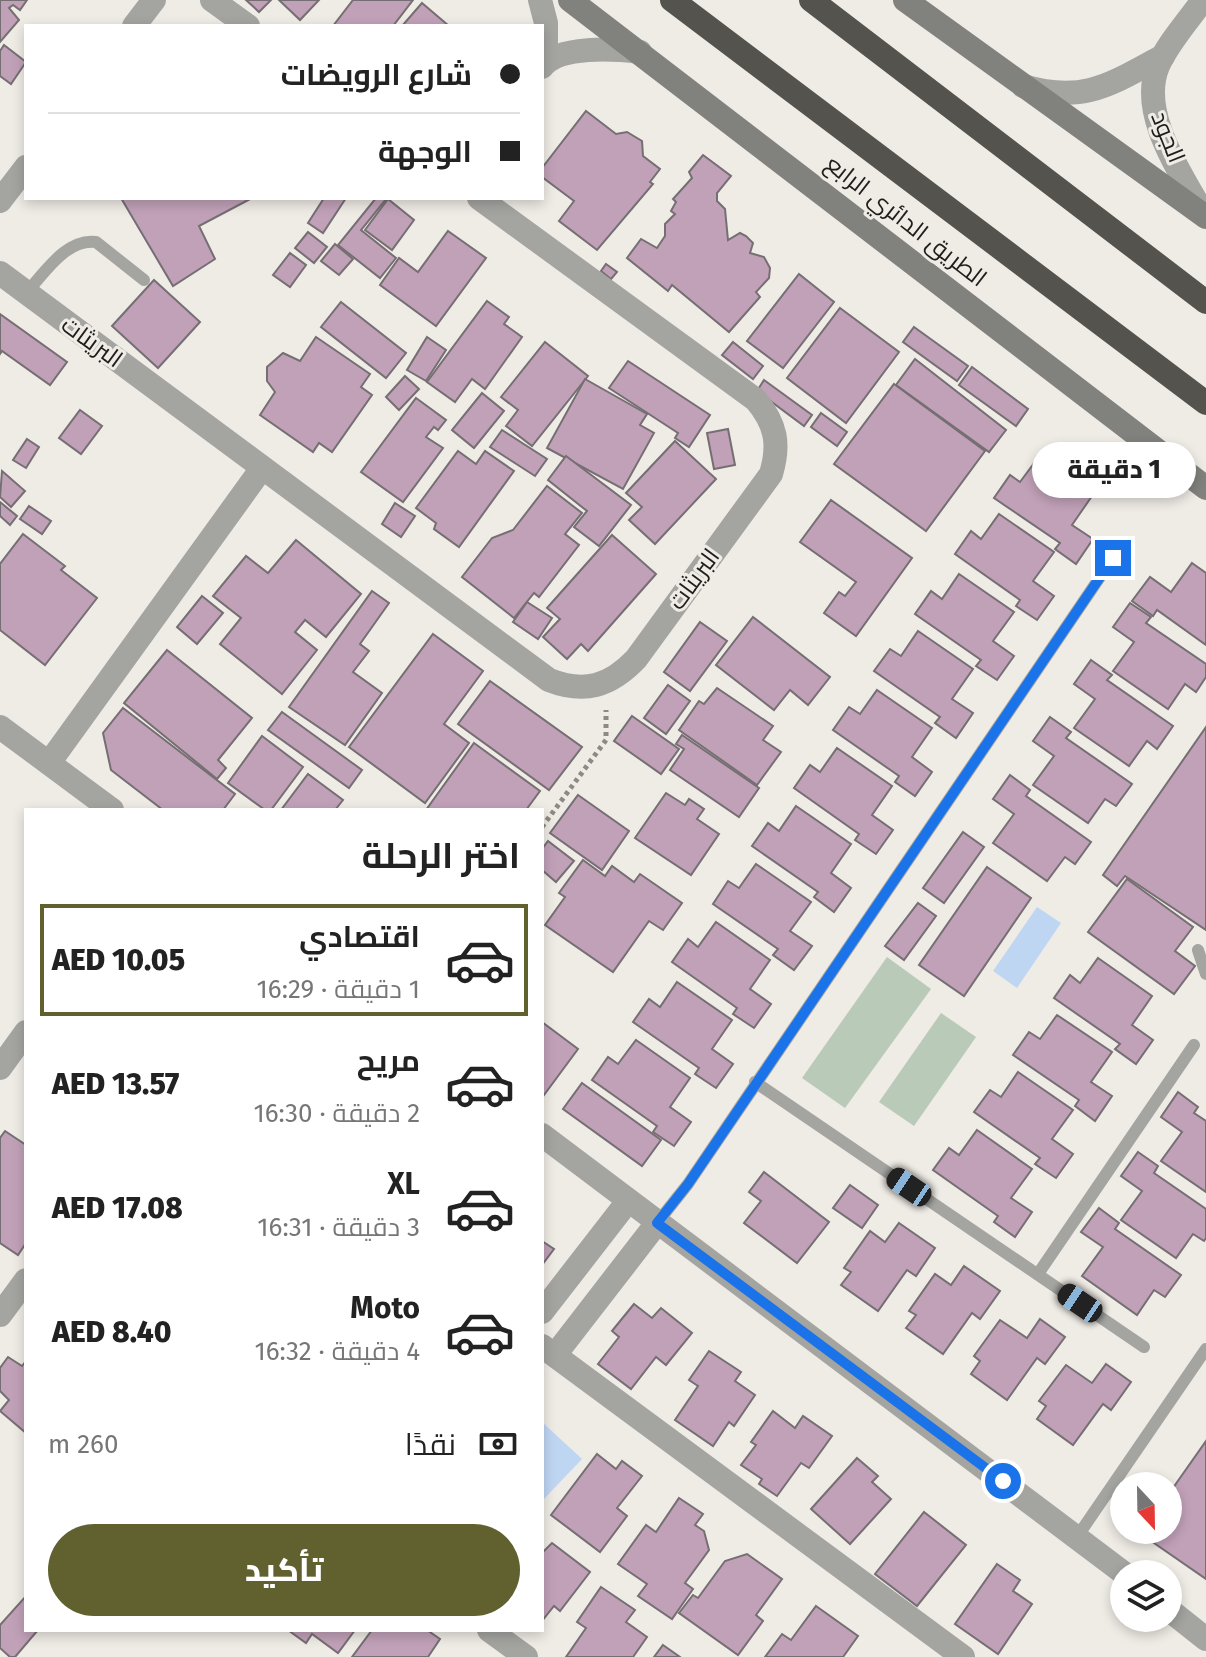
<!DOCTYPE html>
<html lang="ar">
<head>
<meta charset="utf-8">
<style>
  :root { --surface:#fff; --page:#f6f6f6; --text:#222; --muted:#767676; --line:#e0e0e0; --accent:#60612f }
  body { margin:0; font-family:"Fira Sans",Cairo,sans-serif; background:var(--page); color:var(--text); direction:rtl; height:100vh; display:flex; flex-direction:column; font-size:30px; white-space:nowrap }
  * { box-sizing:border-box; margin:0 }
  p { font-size:26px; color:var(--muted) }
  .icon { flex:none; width:44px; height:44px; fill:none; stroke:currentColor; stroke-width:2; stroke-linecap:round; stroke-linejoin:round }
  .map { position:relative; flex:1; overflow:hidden; direction:ltr }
  .details { position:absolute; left:24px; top:808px; width:520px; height:824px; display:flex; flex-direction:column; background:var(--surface); border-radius:0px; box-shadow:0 4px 12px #0003; direction:rtl }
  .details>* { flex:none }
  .top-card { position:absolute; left:24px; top:24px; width:520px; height:176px; border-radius:0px; box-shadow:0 4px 12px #0003; direction:rtl; display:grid; align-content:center; height:176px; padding:0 24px; background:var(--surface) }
  .needle { width:52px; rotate:158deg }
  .fabs { position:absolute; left:1110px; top:1472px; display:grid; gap:16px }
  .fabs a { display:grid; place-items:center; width:72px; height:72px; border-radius:50%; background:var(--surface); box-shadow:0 4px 12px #0003; font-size:40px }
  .end { position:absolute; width:36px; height:36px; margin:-18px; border:10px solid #1a73e8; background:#fff; box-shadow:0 0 0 4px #fff }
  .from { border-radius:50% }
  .bubble { position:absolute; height:56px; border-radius:28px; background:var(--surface); box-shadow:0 4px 12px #0003; font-size:26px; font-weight:800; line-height:56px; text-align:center; direction:rtl }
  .car { position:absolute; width:24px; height:48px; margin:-24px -12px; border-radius:10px; box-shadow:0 0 6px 2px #0007; background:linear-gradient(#222 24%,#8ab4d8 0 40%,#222 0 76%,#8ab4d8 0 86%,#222 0) }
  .top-card b { display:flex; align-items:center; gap:28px; height:76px; font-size:30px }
  .top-card b+b { border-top:2px solid var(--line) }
  .top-card i { width:20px; height:20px; background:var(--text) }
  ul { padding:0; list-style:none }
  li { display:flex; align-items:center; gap:24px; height:112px; margin:0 16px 12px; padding:0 8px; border:4px solid transparent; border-radius:0px }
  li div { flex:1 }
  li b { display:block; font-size:30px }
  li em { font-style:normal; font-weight:800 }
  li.selected { border-color:var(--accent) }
  li>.icon { width:72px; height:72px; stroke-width:1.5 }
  h2 { padding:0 24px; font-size:36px; line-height:96px }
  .pay { display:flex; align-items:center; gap:20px; height:88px; padding:0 24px; font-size:30px }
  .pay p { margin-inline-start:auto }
  .button { display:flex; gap:16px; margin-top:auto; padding:16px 24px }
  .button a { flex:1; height:92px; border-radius:48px; background:var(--accent); color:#fff; font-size:32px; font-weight:800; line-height:92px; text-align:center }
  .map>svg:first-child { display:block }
</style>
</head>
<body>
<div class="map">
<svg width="1206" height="1657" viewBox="0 0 1206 1657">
  <rect width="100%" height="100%" fill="#efebe5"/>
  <g fill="#b9cab9">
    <polygon points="887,957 931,989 845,1108 802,1078"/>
    <polygon points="941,1013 976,1037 914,1126 879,1102"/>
  </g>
  <g fill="#bfd6f3">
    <polygon points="1037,907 1061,923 1017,988 993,971"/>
    <polygon points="542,1422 582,1459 542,1501"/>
  </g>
  <g fill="#c1a1b8" stroke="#756f73" stroke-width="2">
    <polygon points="0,0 27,0 20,10 13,5 9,8 19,20 0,42"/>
    <polygon points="246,0 271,0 259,12"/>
    <polygon points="279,0 319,0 300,20"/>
    <polygon points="353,0 413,0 393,26 333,26"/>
    <polygon points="422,3 449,26 402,26"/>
    <polygon points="4,45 26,62 11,84 0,76 0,51"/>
    <polygon points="586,111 616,134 627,132 642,141 643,156 660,169 650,182 653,184 597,250 559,221 574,201 542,177 542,168"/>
    <polygon points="703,155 731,176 717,193 717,201 725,209 728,240 740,233 746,236 753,243 750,253 764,257 770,268 769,278 756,292 760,297 729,332 672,285 668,291 627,258 641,239 657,248 665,236 665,224 675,214 671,211 676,202 673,199 692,178 689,172"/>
    <polygon points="121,198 252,198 199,226 215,259 173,286"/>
    <polygon points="324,198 346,198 323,233 308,223"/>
    <polygon points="376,198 387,198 361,230 396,258 380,278 338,245"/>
    <polygon points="388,199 414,220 392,250 365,230"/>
    <polygon points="448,231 486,258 436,326 380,285 399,258 418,272"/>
    <polygon points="308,232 327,247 314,263 295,248"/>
    <polygon points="335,244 353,259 339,275 321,261"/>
    <polygon points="290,253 306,265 290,287 273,275"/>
    <polygon points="606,264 617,272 611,279 601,271"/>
    <polygon points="799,274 834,302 783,368 747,341"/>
    <polygon points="154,280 200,322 158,368 112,326"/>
    <polygon points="487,301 509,317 504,324 522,337 485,389 472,379 455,402 427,382"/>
    <polygon points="341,302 406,353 386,378 321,327"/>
    <polygon points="840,308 899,352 846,423 787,378"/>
    <polygon points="0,314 67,362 50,385 2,351 0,354"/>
    <polygon points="914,327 968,366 957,381 903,342"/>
    <polygon points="316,337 370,374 361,387 372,395 332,452 319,443 313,452 260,415 275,392 267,381 267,367 283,353 300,361"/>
    <polygon points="427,337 446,350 426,381 407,370"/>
    <polygon points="545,342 588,376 532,446 506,426 518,410 501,397"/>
    <polygon points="733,342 763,366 753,379 722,355"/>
    <polygon points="915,359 1006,430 989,452 896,385"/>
    <polygon points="628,361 710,415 689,447 675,438 678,433 609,388"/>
    <polygon points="972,367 1028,409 1016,426 959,385"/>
    <polygon points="405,376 419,389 399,410 386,397"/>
    <polygon points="585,379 647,414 640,425 654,433 623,489 547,448"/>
    <polygon points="764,380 812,415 804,426 757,391"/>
    <polygon points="894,384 985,451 926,531 834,464"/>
    <polygon points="482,393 504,411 474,448 452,430"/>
    <polygon points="416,398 446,420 438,430 434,427 426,437 443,448 403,502 361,472"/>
    <polygon points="80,410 102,426 81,454 59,438"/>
    <polygon points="821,413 847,432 837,446 811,427"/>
    <polygon points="728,429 735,465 714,469 707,433"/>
    <polygon points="502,430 547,459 535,476 490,447"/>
    <polygon points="27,439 39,447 26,468 13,460"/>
    <polygon points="675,441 716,479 655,544 629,520 642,507 626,493"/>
    <polygon points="458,451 476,464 485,451 514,471 459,547 434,529 436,523 416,508"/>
    <polygon points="566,456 631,505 599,546 574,527 587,511 548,480"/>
    <polygon points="1038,458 1092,496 1072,525 1093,539 1076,564 1055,549 1060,543 994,498 1010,475 1020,482"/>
    <polygon points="2,471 25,491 11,507 0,497"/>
    <polygon points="547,486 582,513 565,534 579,545 539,597 534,593 514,618 462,577 492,538 513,530"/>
    <polygon points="831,500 912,558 856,636 824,613 839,592 845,596 856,582 800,542"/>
    <polygon points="0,502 17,516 10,525 0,516"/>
    <polygon points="395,503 415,516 401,537 382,524"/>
    <polygon points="29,506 51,521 42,534 20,519"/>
    <polygon points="999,514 1054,552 1033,581 1054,596 1037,620 1016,606 1020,600 955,554 971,531 981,539"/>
    <polygon points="23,534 65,566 61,570 97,598 45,665 0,630 0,564"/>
    <polygon points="612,535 656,574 588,651 581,644 567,659 543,637 560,619 547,608"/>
    <polygon points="296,540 361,594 326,637 305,620 295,632 317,650 282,694 220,644 241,618 213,596 246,556 268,573"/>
    <polygon points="1192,563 1206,573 1206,645 1157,610 1153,616 1132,601 1150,577 1171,592"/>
    <polygon points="959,574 1014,612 993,641 1014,656 997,680 976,666 981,660 915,614 931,591 942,599"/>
    <polygon points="372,591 389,603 360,644 369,651 353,672 382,693 345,745 289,707"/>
    <polygon points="202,596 223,613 197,644 177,627"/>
    <polygon points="527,602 552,618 538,639 513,622"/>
    <polygon points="1130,603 1151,617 1146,623 1206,664 1206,677 1196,692 1185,684 1168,709 1113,671 1134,642 1113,627"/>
    <polygon points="753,617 830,677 808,705 790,690 774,710 716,665"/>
    <polygon points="700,622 727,641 690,691 664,672"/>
    <polygon points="918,631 973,669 952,699 973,713 956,738 935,723 940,717 874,671 890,649 901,656"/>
    <polygon points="433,634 483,671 444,724 469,743 425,803 349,747"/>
    <polygon points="167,650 252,718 218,760 226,768 217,779 124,703"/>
    <polygon points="1091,660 1112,675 1107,680 1173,726 1157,749 1147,741 1129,766 1074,728 1095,699 1074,684"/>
    <polygon points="490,681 582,747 549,790 458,724"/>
    <polygon points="668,685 690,701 666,734 644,718"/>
    <polygon points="717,688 773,726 763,740 781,752 757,785 679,730 699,701 704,704"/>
    <polygon points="877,690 932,728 912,757 932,772 915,796 895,782 899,776 833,730 849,707 860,714"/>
    <polygon points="123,708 235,794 223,810 163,810 111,770 103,733"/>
    <polygon points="282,712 362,770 349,788 268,730"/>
    <polygon points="632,716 679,749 661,774 614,741"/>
    <polygon points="1050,717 1071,732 1066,738 1132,784 1116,806 1105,799 1088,823 1033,785 1054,756 1033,741"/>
    <polygon points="1206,727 1206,930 1125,876 1117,886 1103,875"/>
    <polygon points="682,735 759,788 739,817 670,770 684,749 676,744"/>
    <polygon points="262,736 303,767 271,810 265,810 228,783"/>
    <polygon points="474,743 540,791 526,810 426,810"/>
    <polygon points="837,748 892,786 872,815 893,830 876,854 855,840 859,834 794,788 810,765 820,772"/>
    <polygon points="308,774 343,800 335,810 281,810"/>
    <polygon points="1010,775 1030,790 1026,796 1091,842 1075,864 1065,857 1047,881 993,843 1014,814 993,799"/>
    <polygon points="666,793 685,805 689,799 704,809 697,819 719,834 691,875 635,838"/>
    <polygon points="578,795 629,831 602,870 550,833"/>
    <polygon points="796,806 851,844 831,873 851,888 834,912 814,897 818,892 752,846 768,823 779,831"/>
    <polygon points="963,832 984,847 944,903 923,888"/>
    <polygon points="548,841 574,861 556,882 542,870 542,849"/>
    <polygon points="583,860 605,876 612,866 634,882 640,874 682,903 663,930 649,921 613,972 545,925 565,897 559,893"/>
    <polygon points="756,864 811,902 790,931 812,946 794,970 773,955 778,949 713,904 728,881 739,888"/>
    <polygon points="987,867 1031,898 964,996 919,965"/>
    <polygon points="1127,879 1193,927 1175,951 1195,966 1174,994 1088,932"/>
    <polygon points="918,903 936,916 904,960 885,946"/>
    <polygon points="716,922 770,960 750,989 771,1004 754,1028 733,1014 737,1008 672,962 688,939 698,947"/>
    <polygon points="1098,958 1152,996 1132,1025 1153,1040 1136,1064 1115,1049 1120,1044 1054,998 1070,975 1080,983"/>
    <polygon points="677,982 732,1020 712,1049 733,1064 716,1088 695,1074 699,1068 633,1022 649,999 660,1007"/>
    <polygon points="1057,1015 1112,1052 1091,1082 1112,1096 1095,1121 1075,1106 1079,1100 1013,1055 1029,1032 1040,1039"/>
    <polygon points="542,1022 578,1049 544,1095 542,1093"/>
    <polygon points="636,1040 690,1078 670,1107 691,1122 674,1146 653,1132 657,1126 592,1080 608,1057 618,1064"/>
    <polygon points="1018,1072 1073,1110 1052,1139 1073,1154 1056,1178 1035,1164 1040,1158 974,1112 990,1090 1001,1097"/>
    <polygon points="582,1083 661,1140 642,1166 563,1109"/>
    <polygon points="1178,1092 1198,1107 1194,1113 1206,1121 1206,1192 1161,1161 1182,1132 1161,1117"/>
    <polygon points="977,1130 1032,1169 1011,1198 1032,1212 1015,1237 994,1222 998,1216 933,1170 949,1148 959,1155"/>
    <polygon points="5,1131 26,1145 26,1243 18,1255 0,1243 0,1138"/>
    <polygon points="1138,1152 1158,1166 1154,1173 1206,1209 1206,1238 1204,1241 1193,1234 1176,1258 1121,1220 1142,1191 1121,1176"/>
    <polygon points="764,1172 829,1222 797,1263 744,1223 761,1201 749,1192"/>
    <polygon points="850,1185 878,1205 862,1228 833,1208"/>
    <polygon points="1099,1208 1119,1223 1115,1229 1181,1275 1165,1297 1154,1290 1137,1315 1082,1276 1103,1247 1081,1232"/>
    <polygon points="899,1223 935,1248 916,1276 907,1270 878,1311 841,1285 851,1272 844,1268 870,1231 885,1242"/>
    <polygon points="542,1241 554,1249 542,1265"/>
    <polygon points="964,1266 1000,1291 980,1319 972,1313 943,1354 906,1328 916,1315 909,1311 935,1274 951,1285"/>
    <polygon points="634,1304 652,1318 661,1308 692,1333 666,1365 656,1357 631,1389 598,1364 619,1337 612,1331"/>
    <polygon points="1040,1319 1065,1337 1045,1364 1037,1358 1007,1400 971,1374 980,1361 974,1356 1000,1320 1027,1338"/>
    <polygon points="709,1351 741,1372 735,1381 755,1395 734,1426 729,1422 713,1446 675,1420 698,1386 689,1380"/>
    <polygon points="8,1357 22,1366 26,1361 26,1433 0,1411 9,1400 0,1391 0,1368"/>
    <polygon points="1106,1364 1131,1382 1111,1410 1103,1404 1073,1445 1037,1419 1046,1406 1039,1401 1066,1365 1092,1383"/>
    <polygon points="773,1411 795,1428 803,1416 832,1436 809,1468 801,1463 777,1496 759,1484 762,1479 741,1465 756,1445 751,1442"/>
    <polygon points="1206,1441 1206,1579 1141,1534 1144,1530 1168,1530 1168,1495"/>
    <polygon points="597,1454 616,1469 622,1461 642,1476 617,1508 627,1516 600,1552 551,1515"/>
    <polygon points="857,1458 878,1476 872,1482 891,1499 850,1544 811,1509"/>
    <polygon points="679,1498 703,1514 695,1525 704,1531 709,1550 685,1583 693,1589 672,1619 638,1596 647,1584 618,1564 646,1525 656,1532"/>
    <polygon points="924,1512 966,1545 917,1606 875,1574"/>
    <polygon points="552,1543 590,1572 560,1611 554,1606 542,1621 542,1553"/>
    <polygon points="747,1554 782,1579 756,1615 763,1621 738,1655 679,1613 693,1595 698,1598 725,1561"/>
    <polygon points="997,1564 1020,1580 1013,1591 1032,1604 998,1654 955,1624"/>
    <polygon points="601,1587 635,1610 626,1622 647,1637 633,1657 566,1657 586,1628 577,1622"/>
    <polygon points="26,1596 26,1630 38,1630 15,1657 10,1657 0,1648 0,1625"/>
    <polygon points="816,1606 858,1636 843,1657 765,1657 782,1634 791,1640"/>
    <polygon points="288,1630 355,1630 338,1653 312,1634 306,1643"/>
    <polygon points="372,1630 427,1630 440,1639 428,1657 352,1657"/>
    <polygon points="663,1645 680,1657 654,1657"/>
  </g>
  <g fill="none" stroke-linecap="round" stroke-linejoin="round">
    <polyline stroke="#8c8a85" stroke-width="5" stroke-dasharray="4 4" stroke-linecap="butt" points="542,827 606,740 606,710"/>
    <g stroke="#a4a4a1" stroke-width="12">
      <path d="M26 293C44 274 66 238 96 242L144 280"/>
      <polyline points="1198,950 1206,974"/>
      <polyline points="755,1082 1144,1347"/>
      <polyline points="657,1223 688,1184 1113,558"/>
      <polyline points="1038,1274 1194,1045"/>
      <polyline points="1077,1537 1206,1349"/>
    </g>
    <g stroke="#a4a4a1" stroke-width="24">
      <polyline points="212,0 248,26"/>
      <polyline points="540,0 546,23 546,61"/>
      <path d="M1203 0C1188 21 1168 43 1158 66 1138 114 1182 175 1204 215"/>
      <polyline points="134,26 154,0"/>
      <path d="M542 67C559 45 615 49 640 52"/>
      <path d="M1023 86C1084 104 1111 84 1163 56"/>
      <polyline points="0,201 26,167"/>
      <path d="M0 273 549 680C585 694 610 686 636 659L771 474C780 444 776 424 756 400L479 198"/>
      <polyline points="0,727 112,810"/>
      <polyline points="49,763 262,468"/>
      <polyline points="0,1068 26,1032"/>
      <polyline points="542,1135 1125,1574"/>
      <polyline points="542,1312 628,1201"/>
      <polyline points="0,1315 26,1280"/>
      <polyline points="542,1346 963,1657"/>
      <polyline points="555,1355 657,1223"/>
      <polyline points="1168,1609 1206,1639"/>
      <polyline points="489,1630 526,1657"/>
    </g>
    <g stroke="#81817d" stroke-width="24">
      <polyline points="570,0 1206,488"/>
      <polyline points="905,0 1206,217"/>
    </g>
    <g stroke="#54534e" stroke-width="24">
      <polyline points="672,0 1206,403"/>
      <polyline points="811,0 1206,302"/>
    </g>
  </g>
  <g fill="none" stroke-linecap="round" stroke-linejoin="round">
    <polyline stroke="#1a73e8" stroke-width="10" points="1003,1481 657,1223 688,1184 1113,558"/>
  </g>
  <g text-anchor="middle" stroke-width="6" stroke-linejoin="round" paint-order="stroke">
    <g font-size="24" fill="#1e1d1b" stroke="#efebe5">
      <text transform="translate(1168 137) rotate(68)" y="8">الجود</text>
      <text transform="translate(906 221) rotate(38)" y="8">الطريق الدائري الرابع</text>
      <text transform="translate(92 342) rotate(36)" y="8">البريثات</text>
      <text transform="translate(694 579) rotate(-54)" y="8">البريثات</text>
    </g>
  </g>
</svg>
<div class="fabs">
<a><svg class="needle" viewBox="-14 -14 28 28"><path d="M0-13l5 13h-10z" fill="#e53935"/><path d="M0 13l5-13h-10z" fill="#767676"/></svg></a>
<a><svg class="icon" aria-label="layers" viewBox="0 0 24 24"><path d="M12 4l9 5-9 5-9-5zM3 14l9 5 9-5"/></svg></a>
</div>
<i class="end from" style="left:1003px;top:1481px"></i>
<i class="end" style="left:1113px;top:558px"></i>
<div class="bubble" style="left:1032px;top:442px;width:164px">1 دقيقة</div>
<i class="car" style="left:909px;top:1187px;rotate:304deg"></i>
<i class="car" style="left:1080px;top:1303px;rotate:304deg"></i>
<div class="top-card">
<b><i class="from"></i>شارع الرويضات</b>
<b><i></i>الوجهة</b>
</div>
<section class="details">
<h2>اختر الرحلة</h2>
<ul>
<li class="selected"><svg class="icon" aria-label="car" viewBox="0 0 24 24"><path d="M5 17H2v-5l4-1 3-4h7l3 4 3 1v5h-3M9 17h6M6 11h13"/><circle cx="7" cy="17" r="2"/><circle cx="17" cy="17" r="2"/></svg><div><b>اقتصادي</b><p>1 دقيقة · 16:29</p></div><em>AED 10.05</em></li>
<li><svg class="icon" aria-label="car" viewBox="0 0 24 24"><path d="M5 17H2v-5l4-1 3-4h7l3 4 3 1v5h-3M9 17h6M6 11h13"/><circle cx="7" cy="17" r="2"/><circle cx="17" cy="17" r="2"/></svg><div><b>مريح</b><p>2 دقيقة · 16:30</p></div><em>AED 13.57</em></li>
<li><svg class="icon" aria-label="car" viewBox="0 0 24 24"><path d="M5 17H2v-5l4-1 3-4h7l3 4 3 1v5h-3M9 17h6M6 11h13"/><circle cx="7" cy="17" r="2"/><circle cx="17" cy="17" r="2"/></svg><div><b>XL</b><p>3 دقيقة · 16:31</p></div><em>AED 17.08</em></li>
<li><svg class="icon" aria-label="car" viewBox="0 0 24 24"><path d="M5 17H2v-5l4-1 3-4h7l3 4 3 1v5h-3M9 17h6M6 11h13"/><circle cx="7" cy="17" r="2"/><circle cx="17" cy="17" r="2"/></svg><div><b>Moto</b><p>4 دقيقة · 16:32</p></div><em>AED 8.40</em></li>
</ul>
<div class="pay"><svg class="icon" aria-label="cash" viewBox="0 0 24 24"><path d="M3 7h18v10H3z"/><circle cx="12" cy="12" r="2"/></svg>نقدًا<p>260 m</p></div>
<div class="button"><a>تأكيد</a></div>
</section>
</div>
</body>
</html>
